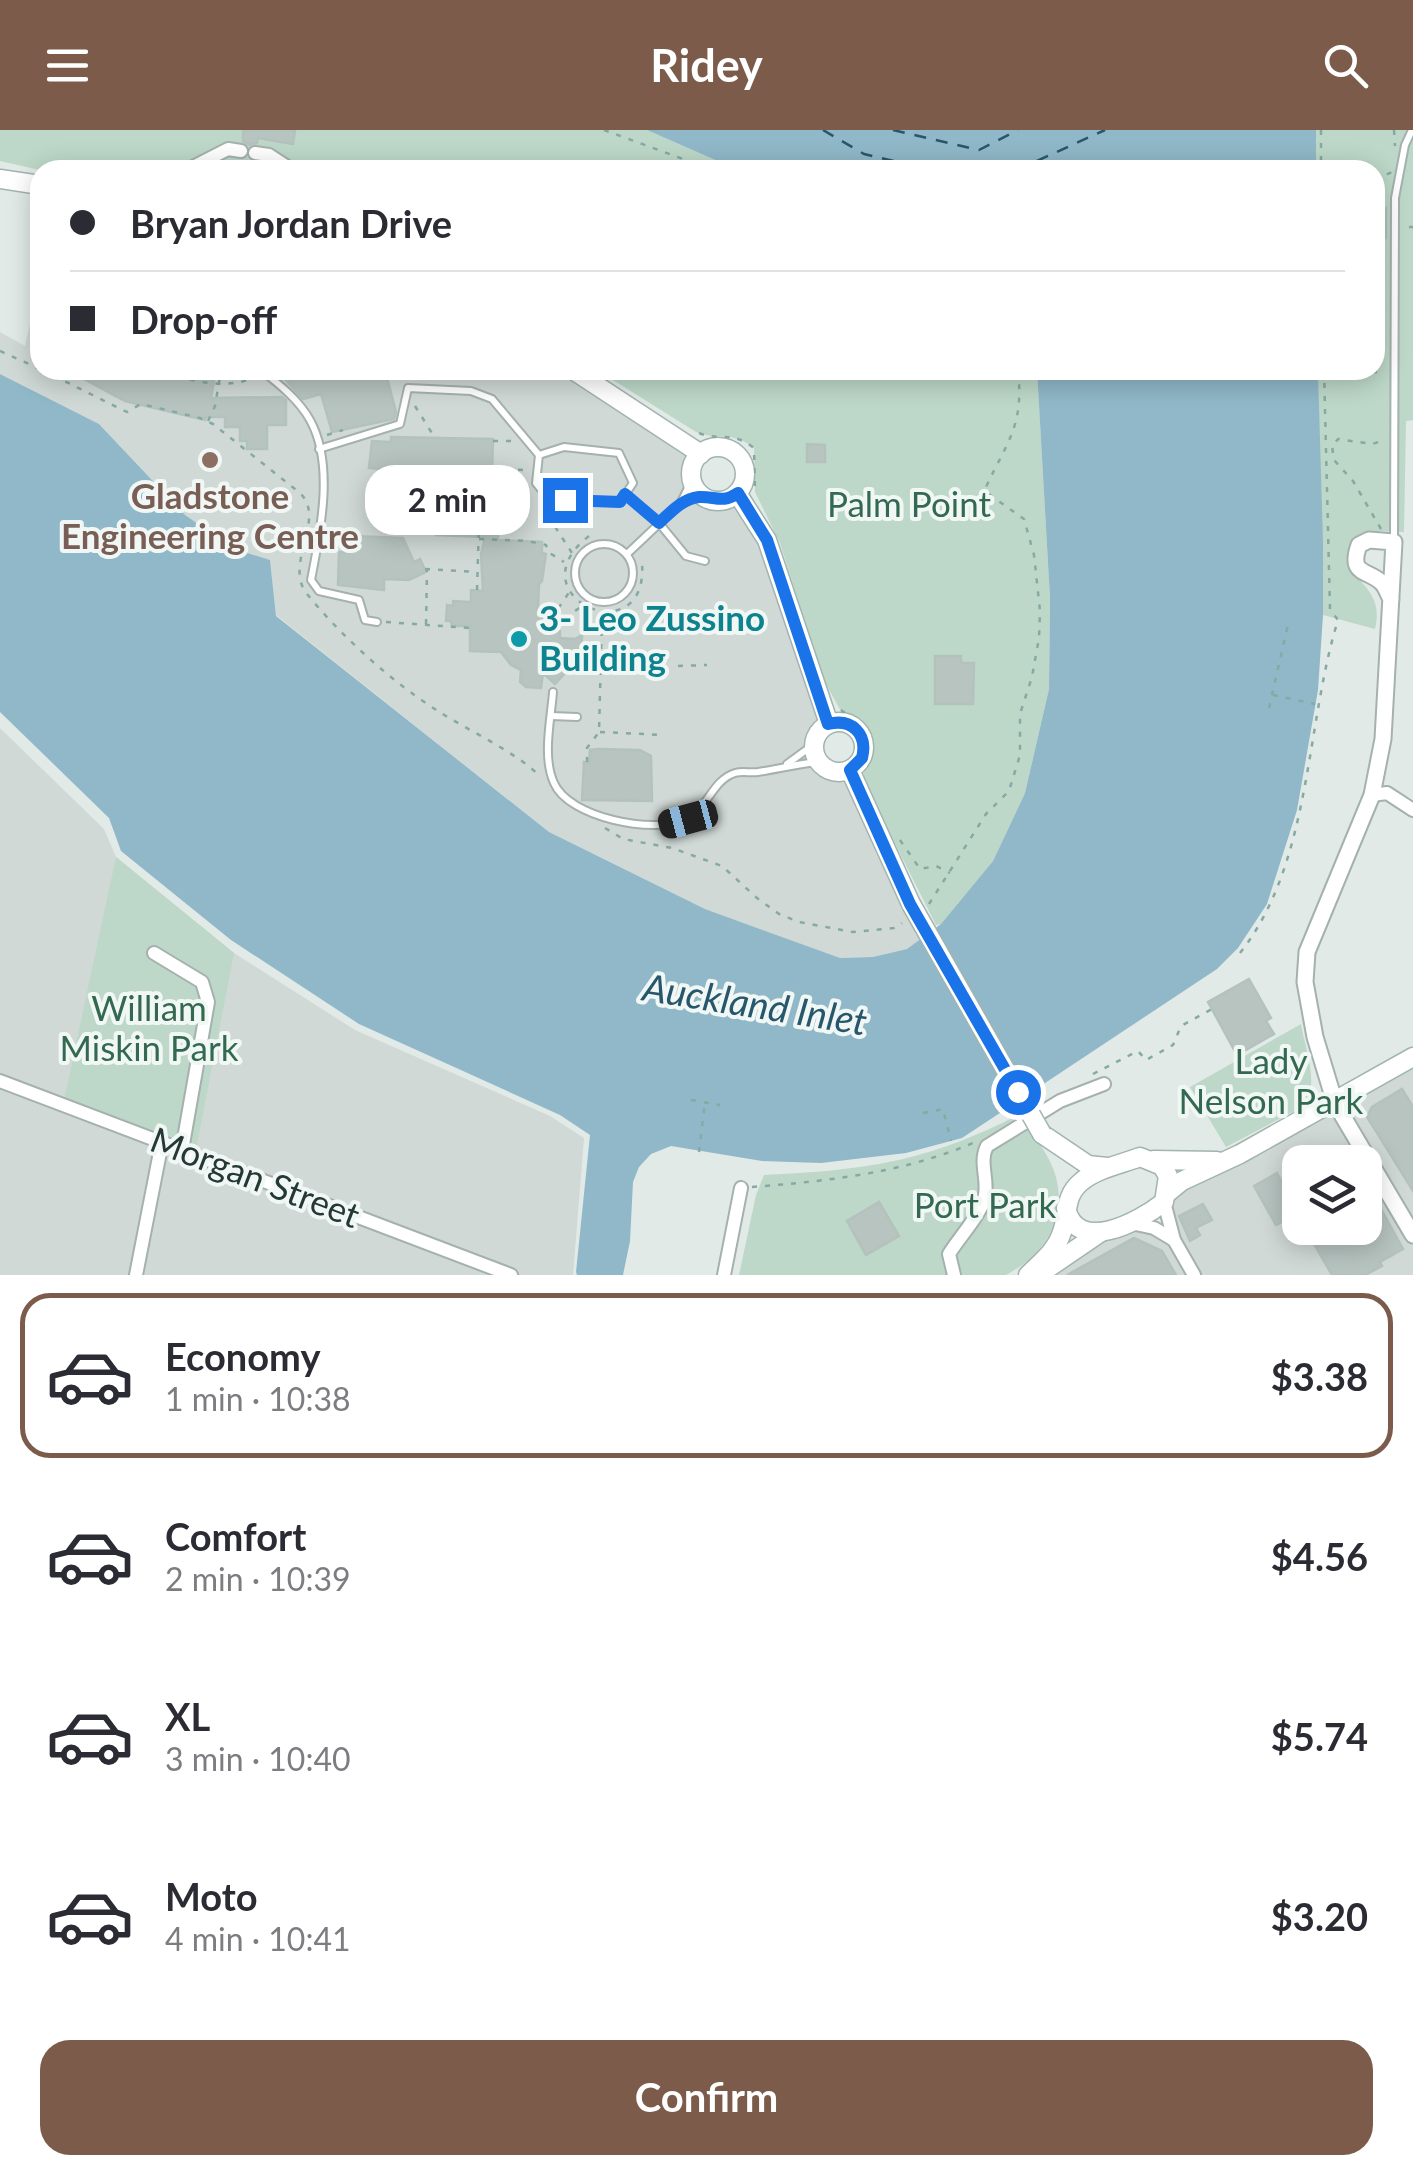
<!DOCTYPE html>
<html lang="en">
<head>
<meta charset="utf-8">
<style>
  :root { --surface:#fff; --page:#f7f7f7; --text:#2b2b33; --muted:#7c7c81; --line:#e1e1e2; --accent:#7c5b4b }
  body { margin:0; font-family:Lato,sans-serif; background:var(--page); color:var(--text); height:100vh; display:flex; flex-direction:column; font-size:38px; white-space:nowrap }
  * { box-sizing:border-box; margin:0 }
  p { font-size:32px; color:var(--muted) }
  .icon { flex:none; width:55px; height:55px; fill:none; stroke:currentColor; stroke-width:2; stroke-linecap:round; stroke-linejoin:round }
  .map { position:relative; height:1145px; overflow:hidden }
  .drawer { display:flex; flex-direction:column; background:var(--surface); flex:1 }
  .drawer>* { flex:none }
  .top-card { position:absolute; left:30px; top:30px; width:1355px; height:220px; border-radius:30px; box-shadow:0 5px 25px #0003; display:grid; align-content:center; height:220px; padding:0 40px; background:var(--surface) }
  .fabs { position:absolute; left:1282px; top:1015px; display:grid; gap:20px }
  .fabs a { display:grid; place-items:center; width:100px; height:100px; border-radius:20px; background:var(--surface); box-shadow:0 5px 25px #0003; font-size:50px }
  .end { position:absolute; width:45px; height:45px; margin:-22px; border:12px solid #1a73e8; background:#fff; box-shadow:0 0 0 5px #fff }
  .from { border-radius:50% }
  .bubble { position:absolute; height:70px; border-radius:30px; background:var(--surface); box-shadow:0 5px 25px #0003; font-size:32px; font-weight:700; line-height:70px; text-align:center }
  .car { position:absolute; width:30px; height:60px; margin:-30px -15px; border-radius:12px; box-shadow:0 0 8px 2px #0007; background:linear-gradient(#222 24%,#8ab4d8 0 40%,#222 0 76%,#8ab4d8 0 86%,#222 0) }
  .top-card b { display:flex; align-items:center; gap:35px; height:95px; font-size:38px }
  .top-card b+b { border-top:2px solid var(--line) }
  .top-card i { width:25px; height:25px; background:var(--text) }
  ul { padding:18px 0 0; list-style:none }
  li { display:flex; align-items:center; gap:30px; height:165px; margin:0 20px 15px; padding:0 20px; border:5px solid transparent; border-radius:30px }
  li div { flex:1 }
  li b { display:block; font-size:38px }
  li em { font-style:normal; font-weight:700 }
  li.current { border-color:var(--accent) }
  li>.icon { width:90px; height:90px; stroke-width:1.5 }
  .action { display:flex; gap:20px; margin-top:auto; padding:20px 40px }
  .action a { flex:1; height:115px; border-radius:30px; background:var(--accent); color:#fff; font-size:40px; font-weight:700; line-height:115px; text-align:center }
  header { display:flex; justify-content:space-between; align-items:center; height:130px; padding:0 40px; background:var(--accent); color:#fff; font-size:45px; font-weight:700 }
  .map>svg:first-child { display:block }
</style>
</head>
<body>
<header><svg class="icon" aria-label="menu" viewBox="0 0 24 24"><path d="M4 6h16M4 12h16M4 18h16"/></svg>Ridey<svg class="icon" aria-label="search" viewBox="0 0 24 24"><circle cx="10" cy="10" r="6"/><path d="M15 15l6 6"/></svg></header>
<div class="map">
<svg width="1413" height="1145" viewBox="0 0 1413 1145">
  <rect width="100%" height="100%" fill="#e1eae7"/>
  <g fill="#d0d9d6" fill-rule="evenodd">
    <polygon points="39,154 40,240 573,240 701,324 692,341 696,360 703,366 721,371 737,363 758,391 829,594 816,606 814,624 824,638 832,642 850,640 928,804 907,819 873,827 839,828 705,779 549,702 276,485 270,430 234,420 185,385 99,294 0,244 0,202 25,216"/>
    <polygon points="0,598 104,699 116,727 234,823 355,900 550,986 584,1008 573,1145 0,1145"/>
    <path d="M1413 927V1145H1036L1136 1089 1173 1109 1166 1064ZM1300 1032H1365V1098H1300Z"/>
  </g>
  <g fill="#bdd8c8">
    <polygon points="0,0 647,0 738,40 40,40 0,31"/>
    <path d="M1316 0H1413V290L1406 291 1404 402C1369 401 1347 398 1350 440 1368 459 1382 470 1375 499L1323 485 1318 240H1375V40H1316Z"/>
    <path d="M597 240H1037L1050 468 1049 559 1025 663 993 731 941 794 936 795 862 648 872 620 864 598 841 581 823 549 780 413 755 362 754 318C729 299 722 312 696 302Z"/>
    <polygon points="116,727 234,823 195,1025 63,975"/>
    <path d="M1301 894C1305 919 1320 954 1304 976L1226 1017 1190 957Z"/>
    <path d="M1020 984C1032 1003 1050 1025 1056 1047 1067 1090 1044 1125 1006 1145H739L756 1065 764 1045C867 1040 927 1032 1020 984Z"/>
  </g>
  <g fill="#90b8c8">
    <polygon points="647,0 1316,0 1316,40 738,40"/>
    <polygon points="1037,240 1318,240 1323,413 1323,485 1318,560 1297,680 1267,774 1238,818 1217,839 962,1008 906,1023 821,1033 762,1031 671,1016 651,1024 639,1037 633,1052 630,1111 623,1145 577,1145 576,1142 590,1005 560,985 359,894 231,810 121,721 109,688 0,582 0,244 99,294 185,385 234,419 270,430 276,486 549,702 705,779 840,828 873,827 907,819 941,794 993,731 1025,663 1049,559 1050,468"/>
  </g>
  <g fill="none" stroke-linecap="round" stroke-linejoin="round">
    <g stroke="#26576c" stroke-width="2.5" stroke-dasharray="12 10" stroke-linecap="butt">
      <polyline points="823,0 864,24 931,40"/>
      <polyline points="893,0 979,20 1018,0"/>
      <polyline points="1017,40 1105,0"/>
    </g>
  </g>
  <g fill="#b7c4c0" stroke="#b4c2be" stroke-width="2.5">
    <polygon points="243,0 295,0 293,14 258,8 257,13 249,15 243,11"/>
    <rect x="1375" y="78" width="11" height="30"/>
    <polygon points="67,240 216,240 211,268 282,267 286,270 286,295 267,295 267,319 247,319 247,311 240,311 240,297 225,297 225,287 206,287 205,290 125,271"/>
    <polygon points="277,240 385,240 396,282 394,289 332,302 321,264 303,269"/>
    <polygon points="391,307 493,309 492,342 518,343 517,386 514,390 498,390 498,410 542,412 542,423 546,424 542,451 539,454 538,478 542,478 542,482 554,490 553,500 560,501 560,508 575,509 582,505 581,526 555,554 543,543 541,558 526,557 520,552 521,540 511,535 501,522 470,521 470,496 452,496 451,491 446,491 447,475 453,476 453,471 471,472 471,460 483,461 481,424 485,407 436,405 437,388 400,387 401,364 408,361 408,342 369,338 372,311 391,312"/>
    <polygon points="807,314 825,315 825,332 807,332"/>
    <polygon points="354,406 403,408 414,432 420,429 426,442 409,450 384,449 384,460 338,455 339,422 350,422"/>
    <polygon points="935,526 961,526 961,533 974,533 973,574 935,574"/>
    <polygon points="599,619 640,620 651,626 652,671 582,670 584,632 589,633 590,620"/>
    <polygon points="1249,849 1271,888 1266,891 1274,904 1237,925 1208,872"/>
    <polygon points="1402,959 1413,977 1413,1061 1367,987 1372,977"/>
    <polygon points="1277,1043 1300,1085 1300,1098 1365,1098 1365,1072 1372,1084 1381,1079 1403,1119 1380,1132 1382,1136 1365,1145 1332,1145 1309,1105 1300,1113 1287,1089 1276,1095 1254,1056"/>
    <polygon points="879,1072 899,1106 866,1125 847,1091"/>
    <polygon points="1203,1074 1212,1090 1196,1098 1200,1105 1190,1111 1179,1086"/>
    <polygon points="1134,1108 1162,1121 1176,1145 1067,1145"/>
  </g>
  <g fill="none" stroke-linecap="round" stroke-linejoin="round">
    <defs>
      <g id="service">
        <path d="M261 240C279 254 299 270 310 290 335 335 320 403 311 450L319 461 359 470 365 490 377 492"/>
        <polyline points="319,319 400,294 408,258 471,261 492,269 539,325 536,353 549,369 620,372 633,353 619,323 564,317 539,325"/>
        <polyline points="625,364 659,393 686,426 705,431"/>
        <polyline points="681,373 703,366"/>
        <polyline points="1394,411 1395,68 1405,15 1412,0"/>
        <circle cx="604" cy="443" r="29"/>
        <polyline points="627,424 680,374 692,350"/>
        <path d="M553 562C551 589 542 627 554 653 569 688 653 704 686 690 707 680 712 650 735 643 742 641 750 643 758 642 778 639 797 634 818 632"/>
        <polyline points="551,586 577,587"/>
        <polyline points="787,634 813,615"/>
      </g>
      <g id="minor">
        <polyline points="255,23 269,25 292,40"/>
        <polyline points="187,40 228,19 241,21"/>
        <polyline points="1372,665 1387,663 1413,680"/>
        <polyline points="154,823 202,852 208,872 182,1020"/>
        <polyline points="0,951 511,1145"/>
        <polyline points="1164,1072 1174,1110 1194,1145"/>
        <polyline points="1131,1093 1154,1098 1174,1110"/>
        <polyline points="136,1145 162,1012"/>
        <polyline points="724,1145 741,1058"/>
        <path d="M954 1145 949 1124C958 1109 980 1085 984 1070 990 1051 978 1033 987 1016L1060 971 1104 954"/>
      </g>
      <path id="tertiary" d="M1391 469C1388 464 1386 457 1382 453 1368 439 1348 446 1359 415L1369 410 1394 412 1383 609 1372 665 1307 822 1305 852 1315 907 1335 973 1413 1105"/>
      <g id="secondary">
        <polyline points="0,49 40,55"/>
        <polyline points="573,240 701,324"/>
        <circle cx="718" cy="344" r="27"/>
        <polyline points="737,363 767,410 829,594"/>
        <circle cx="839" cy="617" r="25"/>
        <polyline points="850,640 911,774"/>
        <polyline points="1042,1004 1088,1035 1107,1037"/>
        <polyline points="1153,1030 1217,1031"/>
        <polyline points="1166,1064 1182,1051 1240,1024 1413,927"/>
        <polyline points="1044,1141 1101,1102"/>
        <path d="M1028 1145C1041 1132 1056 1121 1062 1102 1069 1083 1064 1066 1081 1052 1096 1039 1122 1034 1140 1027L1162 1036 1168 1046 1164 1072C1139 1092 1077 1125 1066 1078"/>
      </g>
    </defs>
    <use href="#service" stroke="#a5b1ae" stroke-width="10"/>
    <use href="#minor" stroke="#a5b1ae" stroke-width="16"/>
    <use href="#tertiary" stroke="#a5b1ae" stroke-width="19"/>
    <use href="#secondary" stroke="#a2b4b0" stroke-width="21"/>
    <g stroke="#86a9a3" stroke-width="2.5" stroke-dasharray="5 8" stroke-linecap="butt">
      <polyline points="604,0 713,40"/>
      <polyline points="1321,0 1321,40"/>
      <polyline points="1394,0 1395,16"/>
      <polyline points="1375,50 1392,42"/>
      <polyline points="1409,97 1413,97"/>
      <polyline points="0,221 40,239"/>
      <path d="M42 240 127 282 141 274 200 288 213 294 300 363C327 389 283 434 307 464 340 505 393 553 438 581 469 601 516 622 541 647"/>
      <path d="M152 240C187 248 223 263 257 246"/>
      <polyline points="1346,242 1385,242"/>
      <polyline points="1326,245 1346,240"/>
      <polyline points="415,276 435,308"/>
      <polyline points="208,291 215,276 221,240"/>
      <path d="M699 303C722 312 731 300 754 318L755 360"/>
      <polyline points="327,305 343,300"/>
      <polyline points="493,311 514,311"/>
      <polyline points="492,339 527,340"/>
      <polyline points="541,375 572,423"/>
      <polyline points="557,395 564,390 564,381"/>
      <polyline points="1381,399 1353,351 1334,330 1332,316 1338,309 1372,314 1385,310"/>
      <path d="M589 406C511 467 649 526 642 433"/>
      <polyline points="479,409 527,411 546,415 548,422 564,432"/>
      <polyline points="425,439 477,442"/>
      <polyline points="477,460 479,394"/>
      <polyline points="551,489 570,461"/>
      <polyline points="386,492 470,498"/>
      <polyline points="426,494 427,440"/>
      <polyline points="554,496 582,476"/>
      <polyline points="564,534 662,535"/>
      <polyline points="678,536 707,535"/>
      <polyline points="1273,565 1315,574"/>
      <polyline points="1269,578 1289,490"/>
      <polyline points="841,580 864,598 872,620 866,638"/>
      <polyline points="600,602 665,605"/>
      <polyline points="587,632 587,618 599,602 602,484"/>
      <polyline points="605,698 623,709 672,718 722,736 757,768 779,784 799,792 853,802 894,798 902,793"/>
      <polyline points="900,710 920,739 936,736 950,743"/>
      <path d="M929 774 986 684 1009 661 1020 625V584L1032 547 1039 508 1040 481 1034 425 1024 389 990 365 986 357C1008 310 1024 296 1018 240"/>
      <path d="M1240 823C1312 732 1305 596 1338 490L1330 479 1324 240"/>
      <polyline points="1093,944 1138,921 1146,930 1173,915 1181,896 1212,879"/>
      <polyline points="691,970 720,975"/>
      <polyline points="923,983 943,979 951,1011"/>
      <polyline points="699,1022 705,972"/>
      <path d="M752 1057C829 1051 902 1043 973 1013"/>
    </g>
    <use href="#service" stroke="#fff" stroke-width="6"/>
    <use href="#minor" stroke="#fff" stroke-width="12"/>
    <use href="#tertiary" stroke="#fff" stroke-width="15"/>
    <use href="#secondary" stroke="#fff" stroke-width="18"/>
    <defs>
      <polyline id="secondary-bridge" points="911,774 1042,1004"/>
    </defs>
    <use href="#secondary-bridge" stroke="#a2b4b0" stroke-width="21" stroke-linecap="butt"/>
    <use href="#secondary-bridge" stroke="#fff" stroke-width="18"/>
  </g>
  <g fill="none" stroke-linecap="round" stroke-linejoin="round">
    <path stroke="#1a73e8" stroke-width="12" d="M565 370 620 372 625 364 659 393C671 382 682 369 699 367 715 366 722 374 738 363L767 410 828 594C852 588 868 604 862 628L850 640 910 774 1018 962"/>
  </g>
  <circle fill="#8d6e63" stroke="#f1f7f5" stroke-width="4" cx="210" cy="330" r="10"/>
  <circle fill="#0f9aa8" stroke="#f1f7f5" stroke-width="4" cx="519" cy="509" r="10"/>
  <g text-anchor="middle" stroke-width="8" stroke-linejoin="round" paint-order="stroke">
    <g font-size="35" font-weight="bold" fill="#785e54" stroke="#f1f7f5">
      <text x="210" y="379">Gladstone<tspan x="210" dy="40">Engineering Centre</tspan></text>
    </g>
    <g font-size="35" fill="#336a4f" stroke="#f1f7f5">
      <text x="909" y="387">Palm Point</text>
      <text x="149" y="891">William<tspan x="149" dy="40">Miskin Park</tspan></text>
      <text x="1271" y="944">Lady<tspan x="1271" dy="40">Nelson Park</tspan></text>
      <text x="985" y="1088">Port Park</text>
    </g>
    <g font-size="35" font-weight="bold" fill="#0d838f" stroke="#f1f7f5" text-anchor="start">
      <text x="539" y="501">3- Leo Zussino<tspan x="539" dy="40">Building</tspan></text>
    </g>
    <g font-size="35" fill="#243835" stroke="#f1f7f5">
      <text transform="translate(255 1048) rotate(21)" y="12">Morgan Street</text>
    </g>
    <g font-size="38" font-style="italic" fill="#26576c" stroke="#f1f7f5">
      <text transform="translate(755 875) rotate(9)" y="13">Auckland Inlet</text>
    </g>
  </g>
</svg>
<div class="fabs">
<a><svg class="icon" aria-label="layers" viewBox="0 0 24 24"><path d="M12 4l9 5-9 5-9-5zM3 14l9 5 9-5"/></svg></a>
</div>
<i class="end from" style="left:1018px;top:962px"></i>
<i class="end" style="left:565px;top:370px"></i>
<div class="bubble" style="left:365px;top:335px;width:165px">2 min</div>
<i class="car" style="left:688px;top:689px;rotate:255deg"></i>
<div class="top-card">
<b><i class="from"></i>Bryan Jordan Drive</b>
<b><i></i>Drop-off</b>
</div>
</div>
<section class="drawer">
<ul>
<li class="current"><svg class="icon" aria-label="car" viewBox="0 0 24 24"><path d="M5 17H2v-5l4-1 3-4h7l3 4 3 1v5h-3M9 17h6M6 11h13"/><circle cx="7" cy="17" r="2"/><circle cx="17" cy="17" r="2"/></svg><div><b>Economy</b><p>1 min · 10:38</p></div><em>$3.38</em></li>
<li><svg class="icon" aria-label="car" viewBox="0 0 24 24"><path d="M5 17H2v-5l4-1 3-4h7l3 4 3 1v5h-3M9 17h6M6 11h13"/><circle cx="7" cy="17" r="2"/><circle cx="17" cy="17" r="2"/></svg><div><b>Comfort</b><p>2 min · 10:39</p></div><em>$4.56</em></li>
<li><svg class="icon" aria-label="car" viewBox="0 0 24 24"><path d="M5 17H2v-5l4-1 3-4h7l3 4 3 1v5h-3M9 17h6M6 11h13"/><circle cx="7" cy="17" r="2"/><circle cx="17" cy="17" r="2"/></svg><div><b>XL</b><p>3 min · 10:40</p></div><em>$5.74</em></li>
<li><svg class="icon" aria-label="car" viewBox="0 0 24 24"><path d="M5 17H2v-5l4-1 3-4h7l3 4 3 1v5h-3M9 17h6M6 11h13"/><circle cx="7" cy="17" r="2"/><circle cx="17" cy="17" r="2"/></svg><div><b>Moto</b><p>4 min · 10:41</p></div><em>$3.20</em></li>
</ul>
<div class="action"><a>Confirm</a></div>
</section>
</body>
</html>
